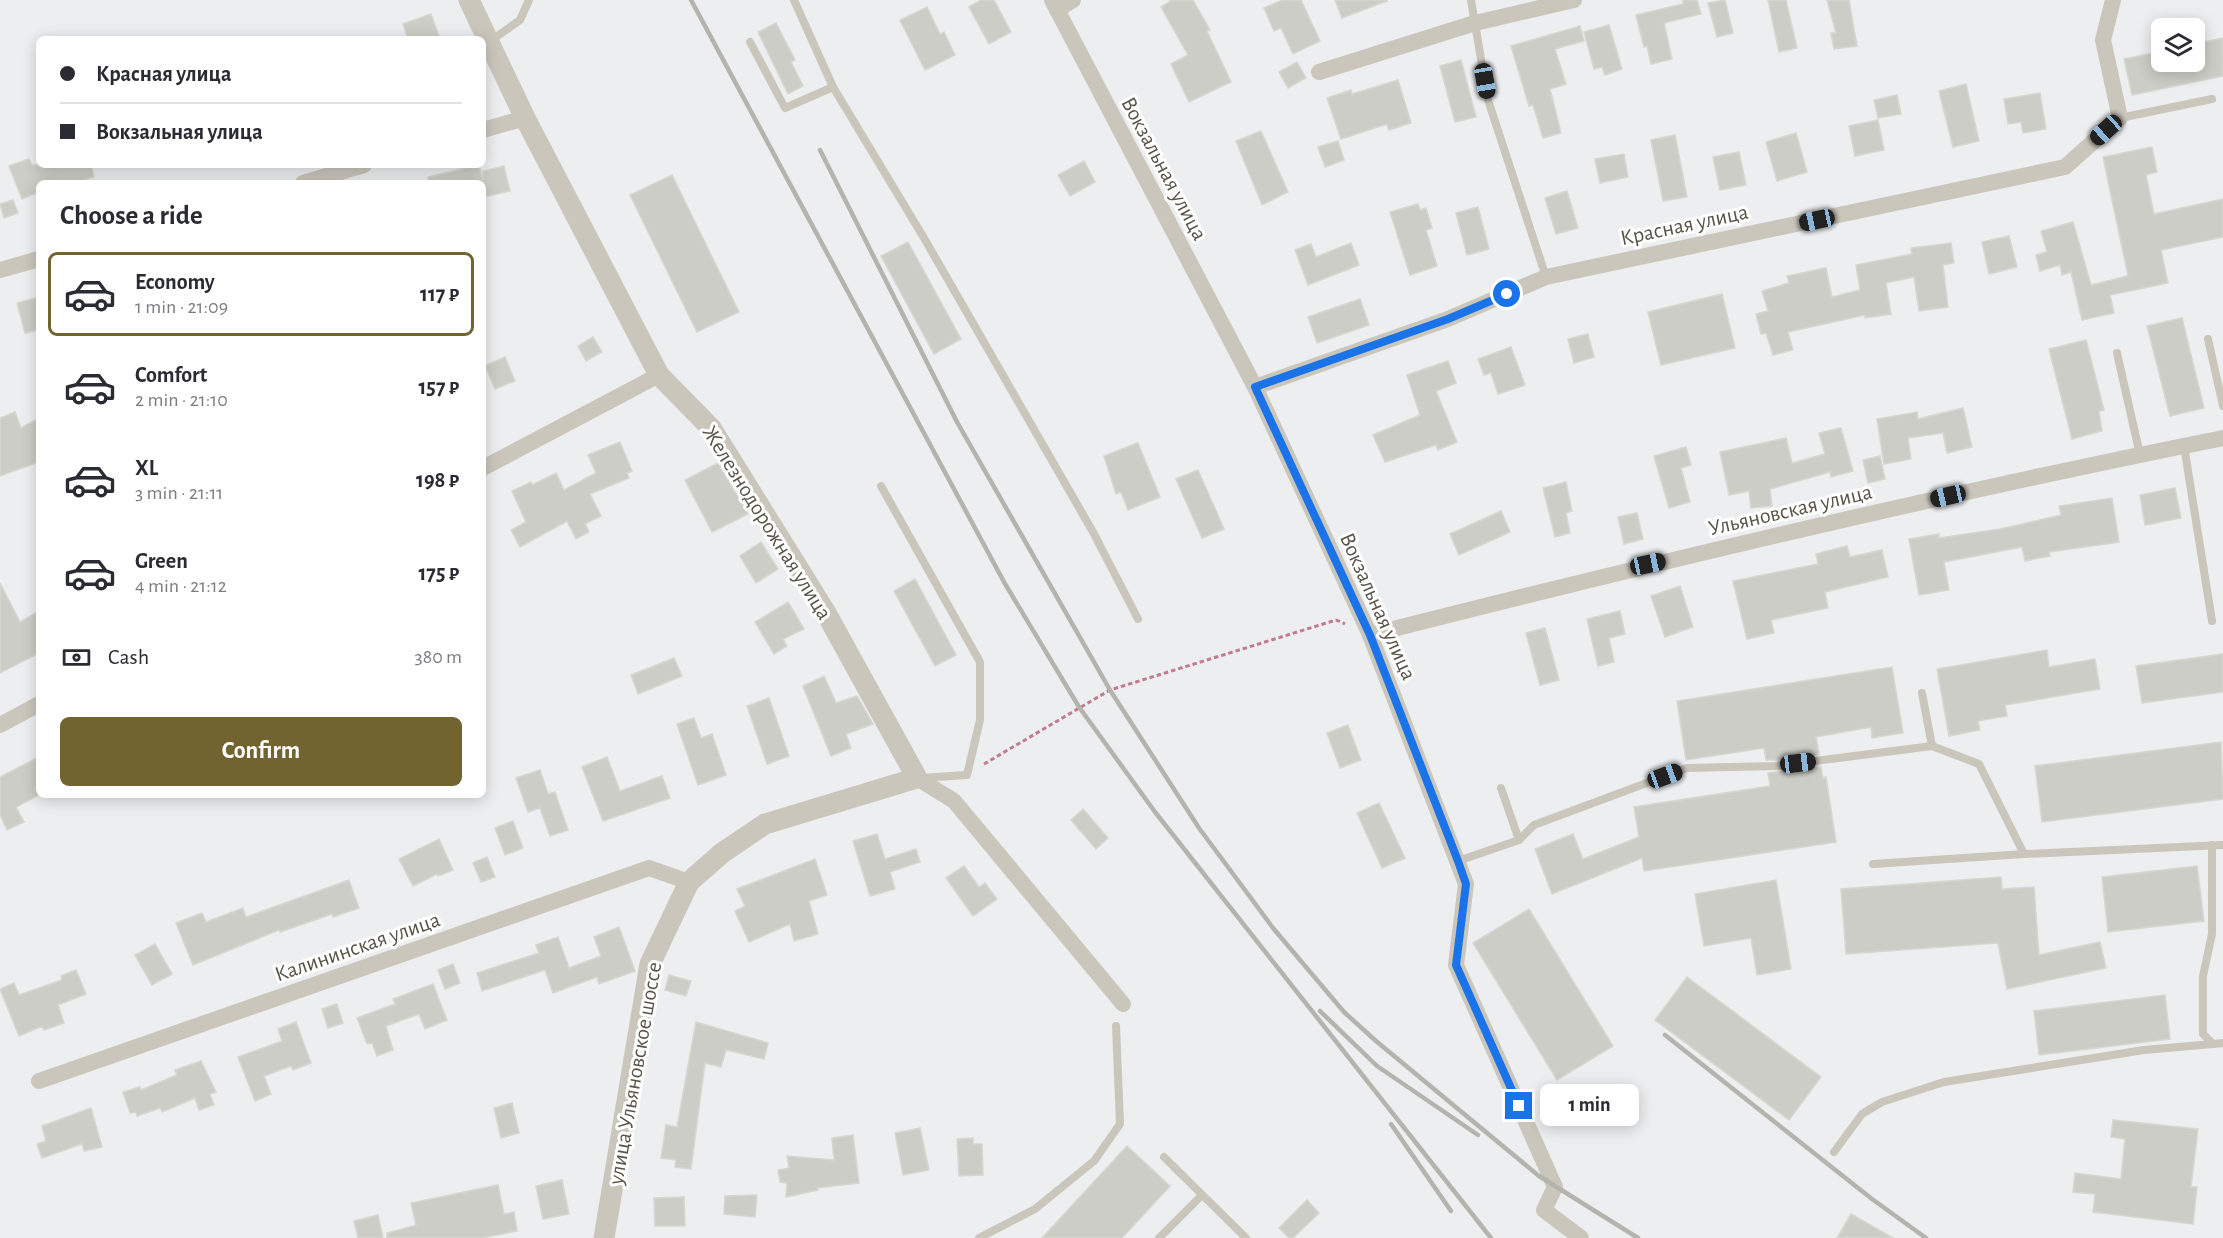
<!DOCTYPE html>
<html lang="en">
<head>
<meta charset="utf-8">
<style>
  :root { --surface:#fff; --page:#f2f2f3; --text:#2b2b33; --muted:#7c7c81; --line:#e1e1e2; --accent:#726430 }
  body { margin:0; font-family:"Alegreya Sans",sans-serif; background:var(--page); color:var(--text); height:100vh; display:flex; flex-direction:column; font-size:22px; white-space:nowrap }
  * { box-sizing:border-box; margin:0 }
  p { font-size:20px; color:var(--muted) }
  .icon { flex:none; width:33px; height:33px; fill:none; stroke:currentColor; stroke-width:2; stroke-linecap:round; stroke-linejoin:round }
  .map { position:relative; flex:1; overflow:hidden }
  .sheet { position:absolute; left:36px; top:180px; width:450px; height:618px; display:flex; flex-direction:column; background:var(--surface); border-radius:9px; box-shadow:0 3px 15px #0003 }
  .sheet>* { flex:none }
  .top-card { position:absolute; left:36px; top:36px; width:450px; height:132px; border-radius:9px; box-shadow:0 3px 15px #0003; display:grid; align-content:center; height:132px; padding:0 24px; background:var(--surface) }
  .tools { position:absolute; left:2151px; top:18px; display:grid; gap:12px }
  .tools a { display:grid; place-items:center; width:54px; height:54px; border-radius:9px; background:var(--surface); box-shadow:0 3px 15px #0003; font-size:30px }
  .end { position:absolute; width:27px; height:27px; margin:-14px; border:8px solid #1a73e8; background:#fff; box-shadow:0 0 0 3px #fff }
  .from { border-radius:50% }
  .bubble { position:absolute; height:42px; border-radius:9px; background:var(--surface); box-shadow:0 3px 15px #0003; font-size:20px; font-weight:600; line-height:42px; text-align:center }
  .car { position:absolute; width:18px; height:36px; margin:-18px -9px; border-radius:8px; box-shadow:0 0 4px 2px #0007; background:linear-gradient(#222 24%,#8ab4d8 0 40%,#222 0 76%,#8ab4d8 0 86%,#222 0) }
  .top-card b { display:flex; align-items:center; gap:21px; height:57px; font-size:22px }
  .top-card b+b { border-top:2px solid var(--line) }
  .top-card i { width:15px; height:15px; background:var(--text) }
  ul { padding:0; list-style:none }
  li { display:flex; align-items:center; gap:18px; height:84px; margin:0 12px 9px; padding:0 12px; border:3px solid transparent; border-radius:9px }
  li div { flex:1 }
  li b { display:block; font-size:22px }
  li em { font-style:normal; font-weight:600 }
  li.current { border-color:var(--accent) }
  li>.icon { width:54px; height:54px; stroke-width:1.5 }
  h2 { padding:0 24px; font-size:27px; line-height:72px }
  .pay { display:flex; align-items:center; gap:15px; height:66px; padding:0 24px; font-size:22px }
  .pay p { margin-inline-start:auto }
  .action { display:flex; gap:12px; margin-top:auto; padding:12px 24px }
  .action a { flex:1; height:69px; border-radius:9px; background:var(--accent); color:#fff; font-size:24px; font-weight:600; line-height:69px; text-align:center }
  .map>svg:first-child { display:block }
</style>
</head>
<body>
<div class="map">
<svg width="2223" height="1238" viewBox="0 0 2223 1238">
  <rect width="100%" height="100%" fill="#eceeef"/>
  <g fill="#cdcdc7" stroke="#d7d7d1" stroke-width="1.5">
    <polygon points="981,0 994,0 1011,32 989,44 969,7"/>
    <polygon points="1172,0 1193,0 1210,30 1207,31 1231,82 1189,102 1171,64 1188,55 1161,7"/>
    <polygon points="1282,0 1301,0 1320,41 1293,54 1281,28 1274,31 1264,8"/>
    <polygon points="1335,0 1387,0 1387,1 1342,18"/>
    <polygon points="1683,0 1697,0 1701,14 1664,23 1672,59 1651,64 1647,46 1644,47 1636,15 1683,4"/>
    <polygon points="1725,0 1733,33 1717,37 1708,3"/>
    <polygon points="1768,0 1786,0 1797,48 1779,52"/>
    <polygon points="1827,0 1849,0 1857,46 1834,49 1831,33 1836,33"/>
    <polygon points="927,7 940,34 944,32 955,55 925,70 900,20"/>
    <polygon points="431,14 440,39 408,39 403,24"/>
    <polygon points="776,23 795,60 791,62 803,86 788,94 758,32"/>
    <polygon points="1609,25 1622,69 1605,75 1602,67 1594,69 1584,32"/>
    <polygon points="1580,26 1584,41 1555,49 1566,84 1550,89 1561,133 1543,138 1533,105 1529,106 1511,46"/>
    <polygon points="2223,38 2223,76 2132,95 2124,59 2162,51 2162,62 2194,62 2194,44"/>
    <polygon points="1461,60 1476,117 1455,122 1440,66"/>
    <polygon points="1297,62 1306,78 1288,88 1279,72"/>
    <polygon points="1398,80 1411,123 1389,130 1387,124 1341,139 1327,98 1351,90 1352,94"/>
    <polygon points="1966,84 1979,141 1953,147 1939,91"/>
    <polygon points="2040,93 2046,129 2023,133 2021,122 2008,124 2004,99"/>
    <polygon points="1897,95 1901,114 1878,118 1874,100"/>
    <polygon points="1878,120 1884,150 1855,156 1849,126"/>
    <polygon points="1261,131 1288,192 1262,205 1236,141"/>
    <polygon points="1796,133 1807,172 1777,181 1766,142"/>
    <polygon points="1675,135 1687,197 1663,201 1651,140"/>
    <polygon points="1338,141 1344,160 1325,167 1318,147"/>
    <polygon points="2152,147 2157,172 2146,175 2154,214 2223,199 2223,237 2161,250 2168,283 2110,295 2114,313 2082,320 2071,272 2062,275 2060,265 2040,271 2036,255 2047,252 2041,231 2073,222 2091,285 2128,276 2103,157"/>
    <polygon points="1739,152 1746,185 1720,190 1713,157"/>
    <polygon points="1624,154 1628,177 1600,183 1595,159"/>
    <polygon points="29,159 32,165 91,165 94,177 72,183 39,183 39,192 22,199 9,166"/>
    <polygon points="1084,161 1095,182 1070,196 1058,175"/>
    <polygon points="479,165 483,181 483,171 504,166 510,191 483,197 483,183 429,183 428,177"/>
    <polygon points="672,175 739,312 697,332 630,195"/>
    <polygon points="1567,191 1578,228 1556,234 1545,198"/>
    <polygon points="13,200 18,213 4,218 0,204"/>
    <polygon points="1418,204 1420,210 1426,208 1432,228 1426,230 1437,266 1410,275 1390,212"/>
    <polygon points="1478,207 1489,249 1467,255 1456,213"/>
    <polygon points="2009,236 2017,267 1989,274 1982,242"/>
    <polygon points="908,242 961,339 934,354 881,256"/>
    <polygon points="1351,243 1359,265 1308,285 1295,250 1311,244 1316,257"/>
    <polygon points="1951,243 1954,263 1943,265 1948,307 1919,311 1914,277 1886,283 1891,314 1865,318 1865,315 1788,332 1793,350 1773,355 1766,333 1761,334 1756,314 1768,311 1762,291 1789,283 1787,276 1826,268 1832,297 1860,290 1856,265 1912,254 1911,248"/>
    <polygon points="1722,294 1735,348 1661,365 1648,312"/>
    <polygon points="39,297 39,330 25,333 17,303"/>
    <polygon points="1360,299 1369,325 1317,343 1308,317"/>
    <polygon points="2182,318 2204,408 2170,416 2147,326"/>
    <polygon points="1588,334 1594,357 1574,363 1568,339"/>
    <polygon points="593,337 602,352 586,361 578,346"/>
    <polygon points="2086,340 2104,410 2099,411 2102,431 2072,439 2049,349"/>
    <polygon points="1511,347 1525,385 1498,394 1491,373 1484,375 1478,359"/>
    <polygon points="505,357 515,381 495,389 485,366"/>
    <polygon points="1448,361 1456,383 1436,391 1457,442 1438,450 1436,445 1385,462 1373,435 1420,415 1407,375"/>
    <polygon points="1963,408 1972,447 1947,453 1943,433 1908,438 1911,459 1884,464 1877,419 1917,412 1918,419"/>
    <polygon points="15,412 21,428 39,418 39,462 0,476 0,418"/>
    <polygon points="1841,428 1853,471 1831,477 1830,472 1770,489 1772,506 1751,508 1749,491 1729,495 1720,452 1786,438 1792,463 1825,454 1819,433"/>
    <polygon points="620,442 632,471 627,473 629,478 590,494 601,516 585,524 589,532 576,539 567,521 520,547 511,530 526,522 512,491 531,482 532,485 556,473 564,490 596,473 588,455"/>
    <polygon points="1138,443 1160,497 1128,510 1121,492 1116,494 1104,456"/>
    <polygon points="1686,447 1691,465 1681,468 1690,502 1669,508 1654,456"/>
    <polygon points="1880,456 1885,479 1868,483 1863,460"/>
    <polygon points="718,463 748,514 712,532 685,480"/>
    <polygon points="1198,470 1224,529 1202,538 1176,479"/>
    <polygon points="1566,482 1572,511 1566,513 1570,533 1555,537 1543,488"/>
    <polygon points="2175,488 2181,518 2145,525 2140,495"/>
    <polygon points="2112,498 2119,542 2049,552 2050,556 2025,561 2022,547 1944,562 1949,590 1919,595 1909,539 1939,534 1939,538 2000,529 2061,515 2059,506"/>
    <polygon points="1501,511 1510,532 1459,555 1450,534"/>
    <polygon points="1637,513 1643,539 1624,544 1618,517"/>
    <polygon points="761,542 778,569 756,583 740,556"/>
    <polygon points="1847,546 1850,557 1882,550 1888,577 1825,592 1828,608 1771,620 1774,633 1747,639 1733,581 1818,564 1816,554"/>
    <polygon points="915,579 956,655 935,666 894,591"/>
    <polygon points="0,583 20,622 39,611 39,653 0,673"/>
    <polygon points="1680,586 1693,627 1665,637 1651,596"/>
    <polygon points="788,602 804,629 783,639 787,646 774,654 755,622"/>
    <polygon points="1620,611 1625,634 1609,638 1614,662 1598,666 1587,619"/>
    <polygon points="1545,628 1559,680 1540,685 1526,633"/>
    <polygon points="2047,650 2049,667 2095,659 2100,689 2005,705 2007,716 1978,721 1980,730 1949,736 1937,669"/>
    <polygon points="2223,654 2223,692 2142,703 2136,666"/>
    <polygon points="674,658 682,676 638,694 631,675"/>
    <polygon points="1892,667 1903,733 1872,738 1871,727 1816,737 1819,754 1776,760 1766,760 1764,748 1686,760 1677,701"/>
    <polygon points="824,676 836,703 857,696 873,724 846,734 851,748 831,756 803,686"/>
    <polygon points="769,698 789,756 767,764 747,706"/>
    <polygon points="694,718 701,738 712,734 726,775 698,785 677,724"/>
    <polygon points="1348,725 1361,760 1340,768 1327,733"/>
    <polygon points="2221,742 2223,799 2042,822 2035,766"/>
    <polygon points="39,757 39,795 16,807 24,822 7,830 0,815 0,777"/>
    <polygon points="607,757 620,791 662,776 670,798 603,821 582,767"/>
    <polygon points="1821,767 1823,778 1826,777 1836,842 1644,871 1642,858 1552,894 1535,849 1573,834 1583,859 1639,837 1634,807 1770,786 1768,773"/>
    <polygon points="540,770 548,794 555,792 568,830 550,836 540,808 528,812 516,778"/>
    <polygon points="1379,803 1405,858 1382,868 1357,813"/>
    <polygon points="1083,809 1108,838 1096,849 1071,820"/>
    <polygon points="513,821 523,848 505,855 495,828"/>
    <polygon points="877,834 885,859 916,849 920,862 890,872 895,889 870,896 853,841"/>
    <polygon points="439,839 453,870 438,876 437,874 413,886 399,859"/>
    <polygon points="487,857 495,877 481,882 473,863"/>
    <polygon points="815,859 827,895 809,901 818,934 794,941 790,924 749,942 735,911 745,906 737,889"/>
    <polygon points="964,866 979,887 985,883 997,899 973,916 946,878"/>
    <polygon points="2197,866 2204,921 2108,932 2102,877"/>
    <polygon points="2001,877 2002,889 2034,887 2039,955 2100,942 2106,968 2007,989 1998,943 1846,954 1841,889"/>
    <polygon points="349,880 359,908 333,917 332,914 280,932 279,930 193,965 176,923 202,913 206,922 243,908 246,917"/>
    <polygon points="1776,880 1791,969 1757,975 1751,938 1704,946 1695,894"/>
    <polygon points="1529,909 1613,1046 1557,1080 1473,943"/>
    <polygon points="619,927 635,971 599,984 597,977 553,993 545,970 482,991 477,973 539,953 536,945 558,937 569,968 601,956 594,937"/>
    <polygon points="155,944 172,974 152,985 135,955"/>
    <polygon points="453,964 460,983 445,989 438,970"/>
    <polygon points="76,970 86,994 58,1005 64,1023 44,1030 42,1026 19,1036 0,989 14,983 19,995 62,980 61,976"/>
    <polygon points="669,975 691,981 686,996 665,990"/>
    <polygon points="1687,977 1821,1077 1789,1120 1655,1020"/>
    <polygon points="433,984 447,1020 425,1029 419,1014 386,1026 393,1050 377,1056 372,1043 367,1044 357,1018 395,1004 393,999"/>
    <polygon points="2165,995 2170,1039 2039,1055 2034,1011"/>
    <polygon points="337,1004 343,1023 328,1028 322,1009"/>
    <polygon points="296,1022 311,1063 293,1070 291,1066 264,1076 271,1094 255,1101 238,1057 282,1041 278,1029"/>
    <polygon points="696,1022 768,1043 764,1059 726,1050 721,1067 705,1063 691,1169 675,1167 676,1160 661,1158 666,1125 677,1127"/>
    <polygon points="201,1061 216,1092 210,1094 214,1105 199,1110 195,1098 162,1112 160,1108 137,1116 136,1112 130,1113 123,1092 140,1087 141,1090 177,1075 175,1070"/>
    <polygon points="512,1103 519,1133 501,1138 494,1108"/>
    <polygon points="91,1108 102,1147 84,1151 82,1144 42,1158 37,1144 46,1141 42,1126"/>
    <polygon points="2113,1120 2198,1129 2191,1187 2197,1187 2193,1224 2093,1212 2095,1194 2073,1192 2075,1173 2121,1179 2125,1139 2111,1137"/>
    <polygon points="920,1128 929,1170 903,1175 895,1133"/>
    <polygon points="853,1135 859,1183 817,1188 818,1190 786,1197 787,1183 780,1182 778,1170 789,1168 787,1156 834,1160 832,1138"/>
    <polygon points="973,1138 973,1144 982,1144 983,1175 959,1176 957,1139"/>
    <polygon points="1127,1146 1170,1186 1122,1238 1042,1238"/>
    <polygon points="562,1180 569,1214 543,1219 536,1186"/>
    <polygon points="498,1185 504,1214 514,1212 517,1231 482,1238 387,1238 387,1233 416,1225 411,1203"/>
    <polygon points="757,1195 755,1217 724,1214 725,1196"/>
    <polygon points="684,1197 685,1226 655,1226 654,1198"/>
    <polygon points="1307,1200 1319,1213 1293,1238 1289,1238 1279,1228"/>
    <polygon points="1851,1214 1893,1238 1837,1238"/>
    <polygon points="378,1215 383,1238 358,1238 354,1221"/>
  </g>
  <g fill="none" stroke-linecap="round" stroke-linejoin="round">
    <polyline stroke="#c27b8d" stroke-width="3" stroke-dasharray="4.5 3" stroke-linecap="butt" points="984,764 1110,690 1336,620 1345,624"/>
    <g stroke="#cac6bc" stroke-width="8">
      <polyline points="794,0 833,87 924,238 1093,532 1138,619"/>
      <polyline points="1471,0 1488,100 1546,277"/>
      <polyline points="489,42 520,20 529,0"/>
      <polyline points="750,42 785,108 833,87"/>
      <polyline points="2120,118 2212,99"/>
      <polyline points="2208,339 2223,406"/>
      <polyline points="2117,353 2140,455"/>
      <polyline points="2184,446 2212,621"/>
      <polyline points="881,486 980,662 980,720 967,775 921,778"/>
      <polyline points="1922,693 1932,746"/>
      <polyline points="1501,788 1519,840"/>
      <polyline points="2212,845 2212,934 2203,976 2203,1034 2213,1044 2223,1043"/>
      <polyline points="1458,861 1519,840 1534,825 1687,768 1776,766 1932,746 1979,764 2024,854 2223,845"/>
      <polyline points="1873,864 2024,854"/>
      <polyline points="1834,1152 1862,1114 1882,1102 1944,1082 2144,1050 2213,1044"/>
      <polyline points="1164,1157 1246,1238"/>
      <polyline points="979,1238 1035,1209 1094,1161 1120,1124 1116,1026"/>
      <polyline points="1159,1238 1202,1195"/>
    </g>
    <g stroke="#cac6bc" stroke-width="16">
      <polyline points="1052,0 1255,387 1370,635 1466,884 1456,965 1555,1187 1544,1210 1581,1238"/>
      <polyline points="1057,10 1073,0"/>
      <polyline points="1319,72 1475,23 1574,0"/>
      <polyline points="483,130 525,118"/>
      <polyline points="303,183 364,165"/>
      <polyline points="0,270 39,259"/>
      <polyline points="1255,387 1448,319 1546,277 2065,167 2120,118 2103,40 2113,0"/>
      <polyline points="483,468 659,375"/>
      <path d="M1370 635C1653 563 1937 495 2223 438"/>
      <polyline points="0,725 39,704"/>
      <polyline points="917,778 954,801 1123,1004"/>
      <polyline points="39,1081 649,868 689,882"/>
    </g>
    <polyline stroke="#cac6bc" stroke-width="21" points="469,0 525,118 659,375 711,428 826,613 917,778 765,824 722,853 689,882 650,964 604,1238"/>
    <g stroke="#b4b3ad" stroke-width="4.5">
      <polyline points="691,0 1004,582 1079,707 1155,812 1491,1238"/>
      <polyline points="820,150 957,422 1110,690 1199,828 1273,928 1344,1012 1376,1041 1539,1176 1638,1238"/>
      <polyline points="1320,1011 1377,1066 1478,1135"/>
      <polyline points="1665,1035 1872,1199 1926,1238"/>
      <polyline points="1391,1124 1451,1211"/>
    </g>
  </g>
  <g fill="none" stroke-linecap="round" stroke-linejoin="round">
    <polyline stroke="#1a73e8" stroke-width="8" points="1507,294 1448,319 1255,387 1370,635 1458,861 1466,884 1456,965 1519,1106"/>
  </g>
  <g text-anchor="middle" stroke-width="6" stroke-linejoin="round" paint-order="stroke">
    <g font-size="22" fill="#575347" stroke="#fff">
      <text transform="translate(1165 168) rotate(62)" y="8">Вокзальная улица</text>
      <text transform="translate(1684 224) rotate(-12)" y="8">Красная улица</text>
      <text transform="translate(1790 509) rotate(-13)" y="8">Ульяновская улица</text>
      <text transform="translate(768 522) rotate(58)" y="8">Железнодорожная улица</text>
      <text transform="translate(1379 606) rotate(66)" y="8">Вокзальная улица</text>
      <text transform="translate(357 946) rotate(-19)" y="8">Калининская улица</text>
      <text transform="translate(634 1073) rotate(-80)" y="8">улица Ульяновское шоссе</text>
    </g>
  </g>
</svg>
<div class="tools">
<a><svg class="icon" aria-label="layers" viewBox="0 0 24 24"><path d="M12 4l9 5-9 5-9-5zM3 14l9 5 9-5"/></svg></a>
</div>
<i class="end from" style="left:1507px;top:294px"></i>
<i class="end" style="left:1519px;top:1106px"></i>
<div class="bubble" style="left:1540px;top:1084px;width:99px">1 min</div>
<i class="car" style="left:1485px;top:81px;rotate:170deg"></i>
<i class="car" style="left:2106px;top:130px;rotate:228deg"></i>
<i class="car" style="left:1817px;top:220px;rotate:258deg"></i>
<i class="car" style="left:1948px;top:496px;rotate:257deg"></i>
<i class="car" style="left:1648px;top:564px;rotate:78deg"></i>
<i class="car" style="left:1798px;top:763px;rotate:83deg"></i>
<i class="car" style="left:1665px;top:776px;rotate:70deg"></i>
<div class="top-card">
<b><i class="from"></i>Красная улица</b>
<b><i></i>Вокзальная улица</b>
</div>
<section class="sheet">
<h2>Choose a ride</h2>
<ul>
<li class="current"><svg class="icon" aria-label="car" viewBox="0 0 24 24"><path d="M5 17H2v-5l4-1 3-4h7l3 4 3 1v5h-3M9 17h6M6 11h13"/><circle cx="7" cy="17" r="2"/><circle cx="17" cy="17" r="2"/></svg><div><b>Economy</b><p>1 min · 21:09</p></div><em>117 ₽</em></li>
<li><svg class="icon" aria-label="car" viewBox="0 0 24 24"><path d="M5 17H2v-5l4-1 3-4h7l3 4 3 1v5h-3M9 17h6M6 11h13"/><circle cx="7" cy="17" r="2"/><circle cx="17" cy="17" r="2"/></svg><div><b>Comfort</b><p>2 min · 21:10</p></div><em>157 ₽</em></li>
<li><svg class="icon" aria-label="car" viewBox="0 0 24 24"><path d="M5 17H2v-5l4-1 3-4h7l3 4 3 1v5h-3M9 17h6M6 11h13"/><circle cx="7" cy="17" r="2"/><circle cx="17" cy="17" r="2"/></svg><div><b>XL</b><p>3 min · 21:11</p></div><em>198 ₽</em></li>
<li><svg class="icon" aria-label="car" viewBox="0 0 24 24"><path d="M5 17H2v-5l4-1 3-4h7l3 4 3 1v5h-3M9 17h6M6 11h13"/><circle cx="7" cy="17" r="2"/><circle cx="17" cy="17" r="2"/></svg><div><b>Green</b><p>4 min · 21:12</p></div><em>175 ₽</em></li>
</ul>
<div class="pay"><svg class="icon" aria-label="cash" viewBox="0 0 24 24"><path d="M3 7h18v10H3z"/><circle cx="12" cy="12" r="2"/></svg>Cash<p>380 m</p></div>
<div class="action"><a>Confirm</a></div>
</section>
</div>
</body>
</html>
